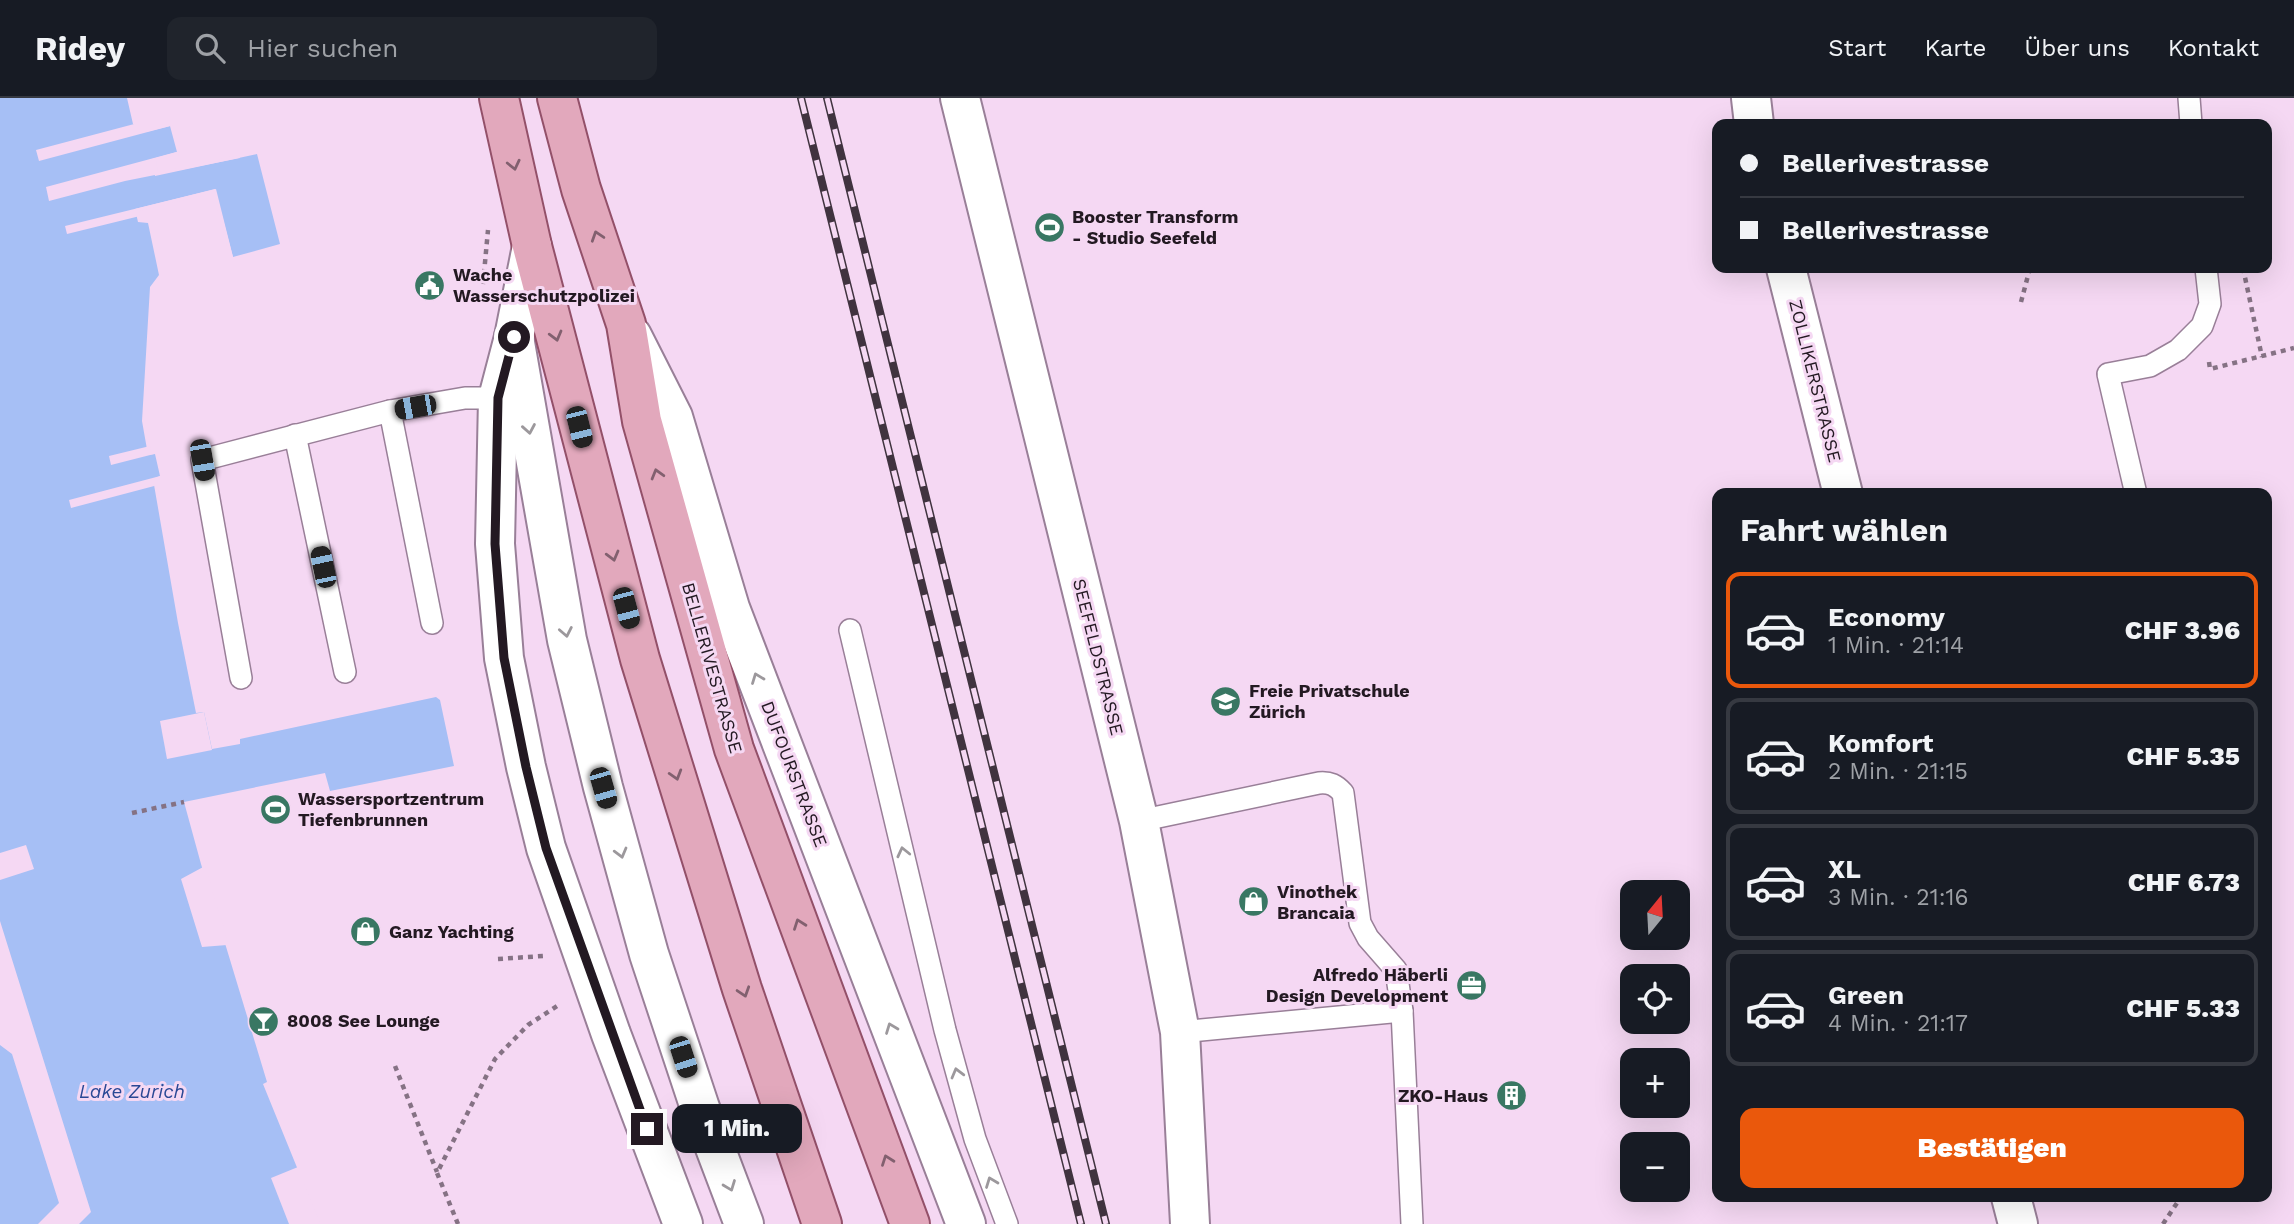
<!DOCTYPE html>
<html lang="de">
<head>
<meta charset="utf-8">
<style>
  :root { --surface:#171b24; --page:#20242c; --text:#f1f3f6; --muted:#9ea1a6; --line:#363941; --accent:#ea580c }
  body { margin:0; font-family:"Work Sans",sans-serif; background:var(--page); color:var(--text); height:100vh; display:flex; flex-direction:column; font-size:26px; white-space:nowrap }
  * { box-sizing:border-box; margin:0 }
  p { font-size:23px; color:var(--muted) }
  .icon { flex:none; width:38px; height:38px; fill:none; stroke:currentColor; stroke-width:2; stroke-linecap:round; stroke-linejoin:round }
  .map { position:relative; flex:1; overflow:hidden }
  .panel { position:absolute; left:1712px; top:390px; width:560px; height:714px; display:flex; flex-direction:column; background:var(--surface); border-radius:14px; box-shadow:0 7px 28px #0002 }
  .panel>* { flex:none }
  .top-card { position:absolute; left:1712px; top:21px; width:560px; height:154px; border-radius:14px; box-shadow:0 7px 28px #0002; display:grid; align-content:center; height:154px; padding:0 28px; background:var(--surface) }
  .needle { width:46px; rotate:18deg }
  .controls { position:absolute; left:1620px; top:782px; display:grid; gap:14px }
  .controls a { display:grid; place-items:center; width:70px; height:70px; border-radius:14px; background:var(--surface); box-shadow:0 7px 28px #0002; font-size:35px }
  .end { position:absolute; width:32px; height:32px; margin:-16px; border:9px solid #231922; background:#fff; box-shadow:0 0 0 4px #fff }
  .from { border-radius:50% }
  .bubble { position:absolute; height:49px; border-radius:14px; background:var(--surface); box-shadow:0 7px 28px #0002; font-size:23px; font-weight:800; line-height:49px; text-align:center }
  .car { position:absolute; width:21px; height:42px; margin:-21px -10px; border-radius:9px; box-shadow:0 0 5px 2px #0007; background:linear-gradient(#222 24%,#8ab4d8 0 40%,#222 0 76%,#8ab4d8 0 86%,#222 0) }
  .top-card b { display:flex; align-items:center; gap:24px; height:66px; font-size:26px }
  .top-card b+b { border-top:2px solid var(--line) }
  .top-card i { width:18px; height:18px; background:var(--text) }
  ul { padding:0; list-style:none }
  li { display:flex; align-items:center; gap:21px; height:116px; margin:0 14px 10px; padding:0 14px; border:4px solid var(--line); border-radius:14px }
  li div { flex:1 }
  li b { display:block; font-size:26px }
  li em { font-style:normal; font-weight:800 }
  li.on { border-color:var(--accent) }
  li>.icon { width:63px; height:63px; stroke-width:1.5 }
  h2 { padding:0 28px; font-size:32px; line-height:84px }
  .button { display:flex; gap:14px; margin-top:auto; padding:14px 28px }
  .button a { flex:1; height:80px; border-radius:14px; background:var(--accent); color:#fff; font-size:28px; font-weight:800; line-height:80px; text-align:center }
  header { display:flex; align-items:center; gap:42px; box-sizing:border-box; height:98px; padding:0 35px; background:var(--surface); border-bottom:2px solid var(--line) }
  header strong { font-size:33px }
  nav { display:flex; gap:38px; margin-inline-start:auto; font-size:24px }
  .search { width:490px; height:63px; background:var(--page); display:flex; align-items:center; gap:18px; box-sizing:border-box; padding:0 24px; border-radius:14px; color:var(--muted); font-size:26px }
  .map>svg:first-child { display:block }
</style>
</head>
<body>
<header>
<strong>Ridey</strong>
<div class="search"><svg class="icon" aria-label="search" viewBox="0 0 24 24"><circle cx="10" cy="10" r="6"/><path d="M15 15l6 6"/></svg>Hier suchen</div>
<nav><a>Start</a><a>Karte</a><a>Über uns</a><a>Kontakt</a></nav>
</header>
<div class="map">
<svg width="2294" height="1126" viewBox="0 0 2294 1126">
  <rect width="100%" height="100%" fill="#f5d8f3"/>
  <polygon fill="#a6bff5" points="0,0 127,0 133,26 146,34 170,28 177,54 152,61 155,78 257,56 280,146 233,159 215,91 135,111 138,124 148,125 159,177 150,189 142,323 148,357 155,356 160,378 153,381 178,525 196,615 204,614 212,651 240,646 240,641 436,599 440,602 454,668 330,693 325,675 184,704 201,766 267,984 263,986 320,1126 0,1126"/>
  <g fill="#f5d8f3">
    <polygon points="138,25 146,31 170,25 174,27 39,63 36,52"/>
    <polygon points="180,53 178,58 156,63 158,74 239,57 240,60 125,83 49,103 46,89"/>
    <polygon points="216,91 233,159 230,160 213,95 139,113 140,118 67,136 65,128"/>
    <polygon points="150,348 151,353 155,352 158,355 111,367 109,358"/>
    <polygon points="164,377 163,381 157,383 158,387 71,410 69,402"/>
    <polygon points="204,614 212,652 167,661 160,623"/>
    <polygon points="26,747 34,771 0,782 0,755"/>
    <polygon points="205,768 270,983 269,986 227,847 202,849 181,781"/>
    <polygon points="0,823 91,1114 79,1126 38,1126 59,1105 12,956 0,947"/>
    <polygon points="298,1069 321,1126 289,1126 271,1080"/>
  </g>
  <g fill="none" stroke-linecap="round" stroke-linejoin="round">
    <defs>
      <g id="service">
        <polyline points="2189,0 2191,26"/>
        <polyline points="390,313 432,525"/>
        <polyline points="295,337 345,574"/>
        <polyline points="2136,396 2108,276 2150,268 2178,252 2202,228 2210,206 2206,170"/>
        <polyline points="850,532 945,932 975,1041 1007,1126"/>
        <polyline points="241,580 202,362 390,313 465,300 498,300"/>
        <path d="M1139 723 1319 685C1330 684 1336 687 1343 695L1360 825 1368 840 1396 872 1402 913 1412 1126"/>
        <polyline points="1180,934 1402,913"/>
      </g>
      <g id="minor">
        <polyline points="960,0 1139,723 1180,934 1190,1126"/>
        <polyline points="1751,0 1754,26"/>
        <polyline points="1786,170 1843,396"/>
        <polyline points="514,239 498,300 495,446 504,560 526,669 546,750 611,936 683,1126"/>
        <polyline points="2011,1099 2018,1126"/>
      </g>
      <g id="secondary">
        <polyline points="532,148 514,239 567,542 603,689 649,856 700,1010 744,1126"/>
        <polyline points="632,238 673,319 730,510 966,1126"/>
      </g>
      <g id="primary">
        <polyline points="499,0 532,148 640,561 742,891 822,1126"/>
        <polyline points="557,0 581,91 626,226 642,323 734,651 910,1126"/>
      </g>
    </defs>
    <use href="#service" stroke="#997f98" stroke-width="24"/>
    <use href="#minor" stroke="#997f98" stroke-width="42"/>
    <use href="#secondary" stroke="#997f98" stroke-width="42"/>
    <use href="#primary" stroke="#935069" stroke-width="42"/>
    <g stroke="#857284" stroke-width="4.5" stroke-dasharray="5 5" stroke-linecap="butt">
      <polyline points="2243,170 2262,259"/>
      <polyline points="483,186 488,132"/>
      <polyline points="2021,204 2030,170"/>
      <polyline points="2209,264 2210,271 2294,250"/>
      <polyline points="132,715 184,704"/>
      <polyline points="498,861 543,858"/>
      <polyline points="395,968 437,1074"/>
      <polyline points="458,1126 437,1075 495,961 528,927 560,906"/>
      <polyline points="2163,1126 2181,1099"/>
    </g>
    <use href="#service" stroke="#fff" stroke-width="21"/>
    <use href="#minor" stroke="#fff" stroke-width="38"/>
    <use href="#secondary" stroke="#fff" stroke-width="38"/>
    <use href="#primary" stroke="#e2a8bc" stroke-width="38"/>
    <defs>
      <g id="rail">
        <polyline points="801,0 1081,1126"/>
        <polyline points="827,0 1106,1126"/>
      </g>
    </defs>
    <use href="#rail" stroke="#40333f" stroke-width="8"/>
    <use href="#rail" stroke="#f5d8f3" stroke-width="5" stroke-dasharray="16" stroke-linecap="butt"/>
  </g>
  <defs><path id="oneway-chevron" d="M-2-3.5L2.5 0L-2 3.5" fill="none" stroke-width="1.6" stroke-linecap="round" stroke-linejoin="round" transform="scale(1.75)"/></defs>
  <g stroke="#82606f">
    <use href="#oneway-chevron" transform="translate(514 67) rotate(77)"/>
    <use href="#oneway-chevron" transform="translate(597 138) rotate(-108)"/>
    <use href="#oneway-chevron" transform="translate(556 238) rotate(75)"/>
    <use href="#oneway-chevron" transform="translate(657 376) rotate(-106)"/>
    <use href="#oneway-chevron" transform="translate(613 458) rotate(75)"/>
    <use href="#oneway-chevron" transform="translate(676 677) rotate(73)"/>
    <use href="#oneway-chevron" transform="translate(799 826) rotate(-110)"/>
    <use href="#oneway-chevron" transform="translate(744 894) rotate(72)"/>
    <use href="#oneway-chevron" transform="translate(887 1062) rotate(-110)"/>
  </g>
  <g stroke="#9c989c">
    <use href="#oneway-chevron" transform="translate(529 331) rotate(80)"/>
    <use href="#oneway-chevron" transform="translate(566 534) rotate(79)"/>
    <use href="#oneway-chevron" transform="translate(757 580) rotate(-111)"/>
    <use href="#oneway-chevron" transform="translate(903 754) rotate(-103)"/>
    <use href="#oneway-chevron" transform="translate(621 755) rotate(75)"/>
    <use href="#oneway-chevron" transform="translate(891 930) rotate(-111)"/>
    <use href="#oneway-chevron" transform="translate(957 975) rotate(-105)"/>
    <use href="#oneway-chevron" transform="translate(991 1084) rotate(-111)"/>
    <use href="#oneway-chevron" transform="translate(730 1088) rotate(69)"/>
  </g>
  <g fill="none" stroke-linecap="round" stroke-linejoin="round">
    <polyline stroke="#231922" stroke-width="9" points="514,239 498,300 495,446 504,560 526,669 546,750 647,1031"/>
  </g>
  <defs>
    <symbol id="stadium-disc" viewBox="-11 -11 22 22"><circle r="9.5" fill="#397763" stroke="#f5d8f3"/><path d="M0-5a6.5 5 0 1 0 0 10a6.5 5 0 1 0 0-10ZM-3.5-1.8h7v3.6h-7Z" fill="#fff"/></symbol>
    <symbol id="civic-disc" viewBox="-11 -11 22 22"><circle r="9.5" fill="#397763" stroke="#f5d8f3"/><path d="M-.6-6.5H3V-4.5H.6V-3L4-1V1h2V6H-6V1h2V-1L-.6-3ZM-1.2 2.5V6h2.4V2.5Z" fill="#fff"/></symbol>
    <symbol id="school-disc" viewBox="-11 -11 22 22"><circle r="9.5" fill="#397763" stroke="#f5d8f3"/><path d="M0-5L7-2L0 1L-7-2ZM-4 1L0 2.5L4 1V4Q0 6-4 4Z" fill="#fff"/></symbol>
    <symbol id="shop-disc" viewBox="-11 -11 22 22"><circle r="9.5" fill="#397763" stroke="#f5d8f3"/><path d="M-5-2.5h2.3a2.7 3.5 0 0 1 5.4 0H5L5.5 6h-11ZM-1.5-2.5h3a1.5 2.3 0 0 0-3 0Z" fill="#fff"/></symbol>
    <symbol id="office-disc" viewBox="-11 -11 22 22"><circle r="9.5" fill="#397763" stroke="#f5d8f3"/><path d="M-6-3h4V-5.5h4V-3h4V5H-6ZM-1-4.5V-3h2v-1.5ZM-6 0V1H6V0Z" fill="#fff"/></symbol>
    <symbol id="bar-disc" viewBox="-11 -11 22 22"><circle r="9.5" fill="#397763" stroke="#f5d8f3"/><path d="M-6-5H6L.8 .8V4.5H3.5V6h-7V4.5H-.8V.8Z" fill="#fff"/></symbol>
    <symbol id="building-disc" viewBox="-11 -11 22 22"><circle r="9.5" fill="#397763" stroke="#f5d8f3"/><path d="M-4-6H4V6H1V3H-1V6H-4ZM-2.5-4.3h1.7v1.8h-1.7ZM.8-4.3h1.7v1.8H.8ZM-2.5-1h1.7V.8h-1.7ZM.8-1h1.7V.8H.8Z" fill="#fff"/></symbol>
  </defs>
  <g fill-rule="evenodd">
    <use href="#stadium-disc" x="1032" y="112" width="35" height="35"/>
    <use href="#civic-disc" x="412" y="170" width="35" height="35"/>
    <use href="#school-disc" x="1208" y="586" width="35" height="35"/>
    <use href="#stadium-disc" x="258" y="694" width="35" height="35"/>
    <use href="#shop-disc" x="1236" y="786" width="35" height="35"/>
    <use href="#shop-disc" x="348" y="816" width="35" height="35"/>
    <use href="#office-disc" x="1454" y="870" width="35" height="35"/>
    <use href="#bar-disc" x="246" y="906" width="35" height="35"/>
    <use href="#building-disc" x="1494" y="980" width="35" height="35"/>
  </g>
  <g text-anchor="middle" stroke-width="6" stroke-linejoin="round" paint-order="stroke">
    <g font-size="18" font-weight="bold" fill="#231922" stroke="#f5d8f3" text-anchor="start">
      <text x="1072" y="125">Booster Transform<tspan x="1072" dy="21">- Studio Seefeld</tspan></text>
      <text x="453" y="183">Wache<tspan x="453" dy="21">Wasserschutzpolizei</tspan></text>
      <text x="1249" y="599">Freie Privatschule<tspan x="1249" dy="21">Zürich</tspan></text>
      <text x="298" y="707">Wassersportzentrum<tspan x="298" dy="21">Tiefenbrunnen</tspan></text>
      <text x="1277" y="800">Vinothek<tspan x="1277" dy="21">Brancaia</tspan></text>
      <text x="389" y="840">Ganz Yachting</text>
      <text x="1448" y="883" text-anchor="end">Alfredo Häberli<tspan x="1448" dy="21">Design Development</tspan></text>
      <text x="287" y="929">8008 See Lounge</text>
      <text x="1488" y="1004" text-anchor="end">ZKO-Haus</text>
    </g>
    <g font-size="18" fill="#231922" stroke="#f5d8f3">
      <text transform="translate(1815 283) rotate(76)" y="6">ZOLLIKERSTRASSE</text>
      <text transform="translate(1098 559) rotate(76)" y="6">SEEFELDSTRASSE</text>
      <text transform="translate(712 570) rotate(74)" y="6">BELLERIVESTRASSE</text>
      <text transform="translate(794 676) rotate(69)" y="6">DUFOURSTRASSE</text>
    </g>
    <g font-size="19" font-style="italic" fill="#2a4895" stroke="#f5d8f3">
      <text x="132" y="1000">Lake Zurich</text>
    </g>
  </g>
</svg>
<div class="controls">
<a><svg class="needle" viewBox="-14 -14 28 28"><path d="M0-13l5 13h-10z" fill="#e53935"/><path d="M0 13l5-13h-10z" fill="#9ea1a6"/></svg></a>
<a><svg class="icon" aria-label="locate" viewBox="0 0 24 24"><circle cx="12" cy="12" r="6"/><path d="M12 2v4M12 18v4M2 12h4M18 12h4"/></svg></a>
<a>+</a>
<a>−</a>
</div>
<i class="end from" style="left:514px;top:239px"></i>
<i class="end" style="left:647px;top:1031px"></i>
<div class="bubble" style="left:672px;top:1006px;width:130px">1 Min.</div>
<i class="car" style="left:415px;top:309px;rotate:260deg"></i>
<i class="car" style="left:579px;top:329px;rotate:166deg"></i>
<i class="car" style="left:202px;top:362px;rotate:170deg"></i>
<i class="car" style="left:323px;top:469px;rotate:348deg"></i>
<i class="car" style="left:626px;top:510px;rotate:165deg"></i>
<i class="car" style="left:603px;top:690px;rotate:164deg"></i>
<i class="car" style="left:683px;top:959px;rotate:162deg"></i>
<div class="top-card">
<b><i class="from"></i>Bellerivestrasse</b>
<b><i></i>Bellerivestrasse</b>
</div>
<section class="panel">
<h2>Fahrt wählen</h2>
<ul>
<li class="on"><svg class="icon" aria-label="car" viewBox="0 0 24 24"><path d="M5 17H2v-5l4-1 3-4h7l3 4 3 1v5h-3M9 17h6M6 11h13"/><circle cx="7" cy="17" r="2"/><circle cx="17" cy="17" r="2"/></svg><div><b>Economy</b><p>1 Min. · 21:14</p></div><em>CHF 3.96</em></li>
<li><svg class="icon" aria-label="car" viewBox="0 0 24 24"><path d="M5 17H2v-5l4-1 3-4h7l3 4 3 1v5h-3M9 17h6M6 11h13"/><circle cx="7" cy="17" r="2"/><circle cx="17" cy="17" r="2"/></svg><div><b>Komfort</b><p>2 Min. · 21:15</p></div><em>CHF 5.35</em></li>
<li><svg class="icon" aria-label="car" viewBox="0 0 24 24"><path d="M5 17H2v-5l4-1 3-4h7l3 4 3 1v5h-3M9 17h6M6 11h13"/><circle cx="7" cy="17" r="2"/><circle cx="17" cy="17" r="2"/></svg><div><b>XL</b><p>3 Min. · 21:16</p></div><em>CHF 6.73</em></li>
<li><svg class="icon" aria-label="car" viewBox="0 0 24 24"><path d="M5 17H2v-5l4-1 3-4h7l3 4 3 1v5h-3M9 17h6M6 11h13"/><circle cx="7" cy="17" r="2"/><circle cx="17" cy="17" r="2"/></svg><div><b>Green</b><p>4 Min. · 21:17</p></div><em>CHF 5.33</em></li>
</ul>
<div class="button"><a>Bestätigen</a></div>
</section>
</div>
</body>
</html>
